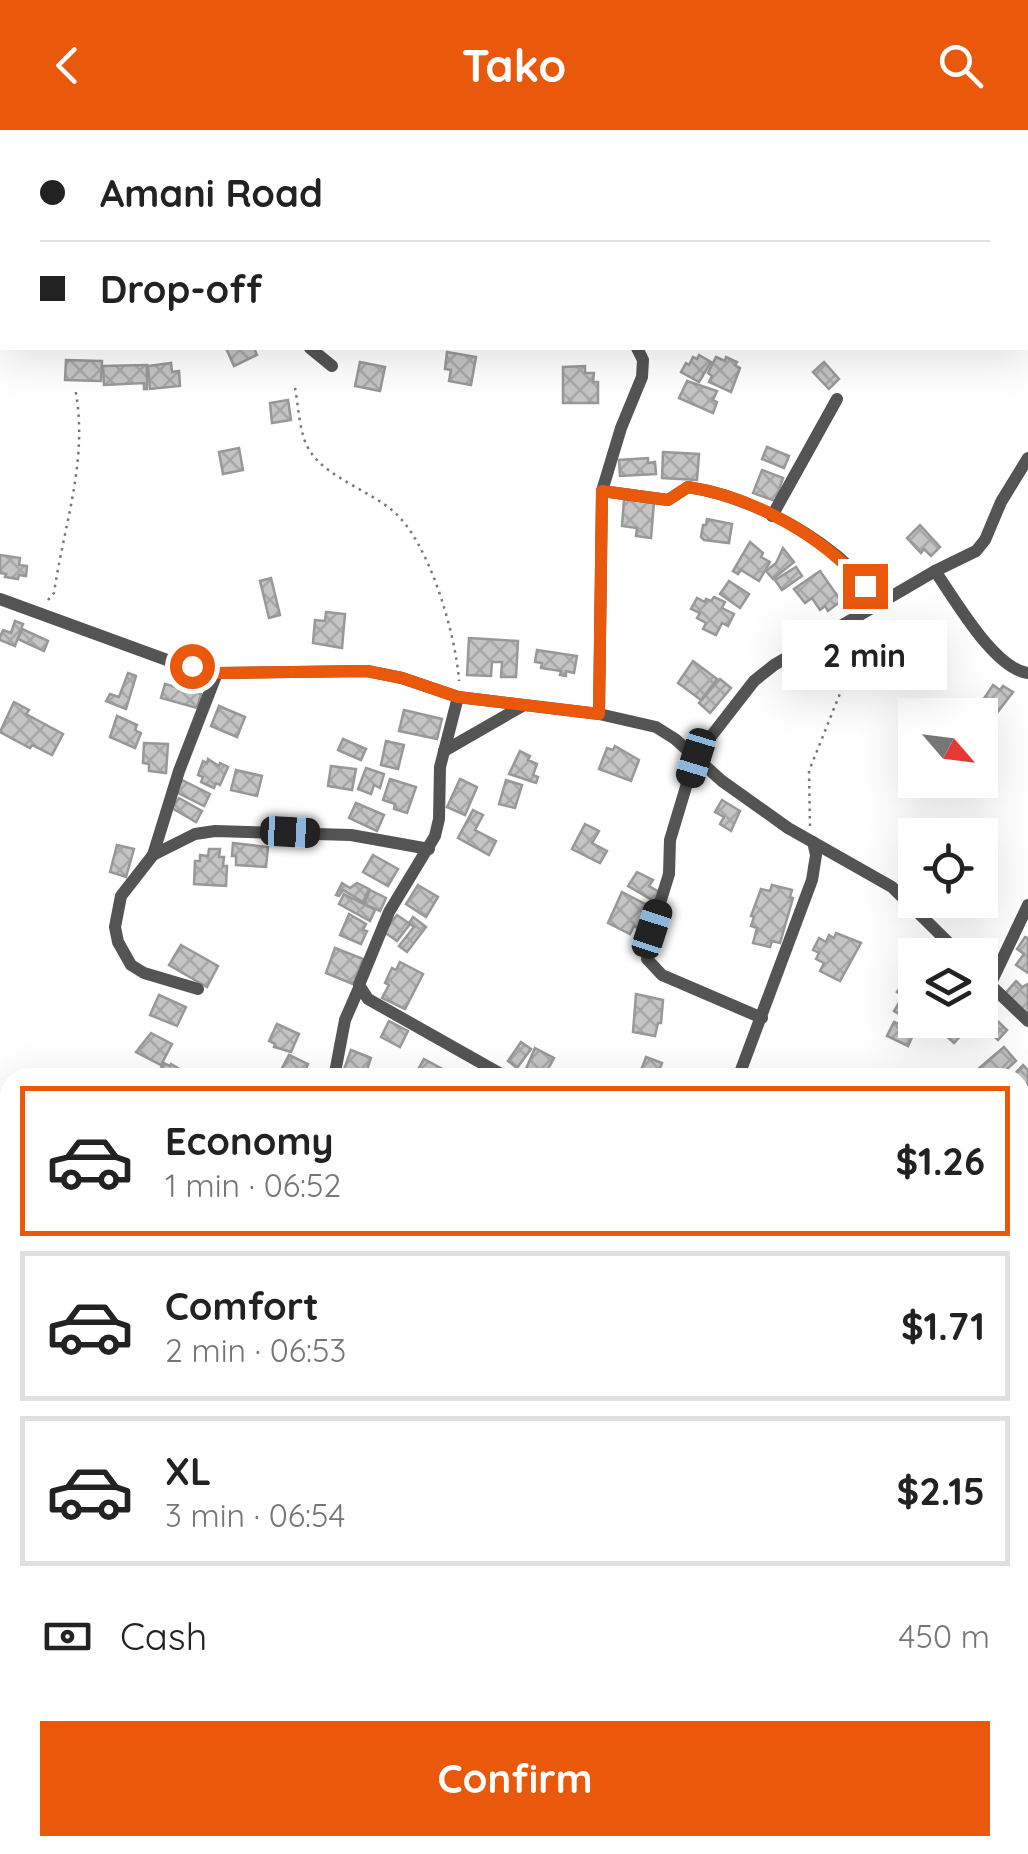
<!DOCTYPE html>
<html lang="en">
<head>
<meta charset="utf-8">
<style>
  :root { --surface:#fff; --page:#f2f2f2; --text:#222; --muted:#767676; --line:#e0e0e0; --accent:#ea580c }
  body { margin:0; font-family:Quicksand,sans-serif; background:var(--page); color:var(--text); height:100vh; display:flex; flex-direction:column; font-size:38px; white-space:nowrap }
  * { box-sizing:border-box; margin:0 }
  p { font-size:32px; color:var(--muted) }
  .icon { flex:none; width:55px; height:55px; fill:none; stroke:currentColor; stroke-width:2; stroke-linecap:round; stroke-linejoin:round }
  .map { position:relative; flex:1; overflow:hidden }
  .panel { position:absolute; left:0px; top:938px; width:1030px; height:788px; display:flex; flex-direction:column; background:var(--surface); border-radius:30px 30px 0 0; box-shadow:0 10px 40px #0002 }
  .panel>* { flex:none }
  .guide { position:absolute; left:0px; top:0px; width:1030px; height:220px; box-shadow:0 10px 40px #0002; display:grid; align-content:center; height:220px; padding:0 40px; background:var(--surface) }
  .needle { width:65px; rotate:118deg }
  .buttons { position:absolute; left:898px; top:568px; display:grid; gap:20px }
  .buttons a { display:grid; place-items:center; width:100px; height:100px; border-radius:0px; background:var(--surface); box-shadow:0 10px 40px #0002; font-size:50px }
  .end { position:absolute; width:45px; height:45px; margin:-22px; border:12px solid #ea580c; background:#fff; box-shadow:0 0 0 5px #fff }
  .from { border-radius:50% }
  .bubble { position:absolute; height:70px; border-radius:0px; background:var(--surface); box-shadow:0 10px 40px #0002; font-size:32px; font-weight:700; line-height:70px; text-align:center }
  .car { position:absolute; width:30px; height:60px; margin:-30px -15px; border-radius:12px; box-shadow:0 0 8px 2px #0007; background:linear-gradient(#222 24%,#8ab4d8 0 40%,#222 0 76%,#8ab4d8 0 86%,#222 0) }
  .guide b { display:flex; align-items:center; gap:35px; height:95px; font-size:38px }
  .guide b+b { border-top:2px solid var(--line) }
  .guide i { width:25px; height:25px; background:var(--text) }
  ul { padding:18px 0 0; list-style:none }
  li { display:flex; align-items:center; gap:30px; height:150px; margin:0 20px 15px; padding:0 20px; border:5px solid var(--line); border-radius:0px }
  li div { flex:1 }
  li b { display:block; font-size:38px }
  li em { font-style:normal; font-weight:700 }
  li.active { border-color:var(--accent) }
  li>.icon { width:90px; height:90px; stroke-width:1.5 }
  .pay { display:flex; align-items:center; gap:25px; height:110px; padding:0 40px; font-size:38px }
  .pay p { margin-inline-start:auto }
  .action { display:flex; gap:20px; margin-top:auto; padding:20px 40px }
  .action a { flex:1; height:115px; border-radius:0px; background:var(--accent); color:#fff; font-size:40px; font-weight:700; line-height:115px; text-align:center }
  header { display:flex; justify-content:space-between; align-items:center; height:130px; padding:0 40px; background:var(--accent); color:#fff; font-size:45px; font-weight:700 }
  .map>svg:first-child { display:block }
</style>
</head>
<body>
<header><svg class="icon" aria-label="back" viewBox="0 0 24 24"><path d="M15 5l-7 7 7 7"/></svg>Tako<svg class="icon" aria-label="search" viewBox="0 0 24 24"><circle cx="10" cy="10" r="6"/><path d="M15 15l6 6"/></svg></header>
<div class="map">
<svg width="1028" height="1724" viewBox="0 0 1028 1724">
  <defs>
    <pattern id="building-cross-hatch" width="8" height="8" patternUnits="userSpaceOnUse" patternTransform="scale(2.5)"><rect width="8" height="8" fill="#c4c4c4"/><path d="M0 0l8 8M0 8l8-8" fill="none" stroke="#a7a7a7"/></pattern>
  </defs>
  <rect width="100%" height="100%" fill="#fff"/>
  <g fill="url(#building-cross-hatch)" stroke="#989898" stroke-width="2.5">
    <polygon points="226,218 254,218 257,225 234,236"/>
    <polygon points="447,222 476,227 471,255 449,251 451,240 445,239"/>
    <polygon points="699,225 711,232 699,252 681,242 686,233 689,235 693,227 697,229"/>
    <polygon points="716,227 725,231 726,227 737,232 735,235 740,238 731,262 709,252 712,246 708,243"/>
    <polygon points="66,230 102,231 101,251 65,250"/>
    <polygon points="360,232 385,237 380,261 355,256"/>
    <polygon points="824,232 839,249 829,259 813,242"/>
    <polygon points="171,233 172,242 179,241 180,256 150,259 148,236"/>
    <polygon points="147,235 147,259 144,259 144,253 104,255 103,236"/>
    <polygon points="585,236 585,243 594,243 593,252 598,252 598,273 563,273 563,237"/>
    <polygon points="687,251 717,261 713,270 717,272 713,283 679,268"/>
    <polygon points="288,270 291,290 272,293 270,273"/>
    <polygon points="767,317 789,326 784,338 762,329"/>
    <polygon points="239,318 243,340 223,344 219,322"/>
    <polygon points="663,322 699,324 697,350 662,348"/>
    <polygon points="648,328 648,333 655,332 656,344 620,346 619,330"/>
    <polygon points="762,340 783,348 775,371 753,363"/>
    <polygon points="624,369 654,372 651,408 636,406 637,398 622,396"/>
    <polygon points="707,389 732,394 729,413 704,410 701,407 703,395 706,395"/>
    <polygon points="920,395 940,417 931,426 924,419 921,423 907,408"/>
    <polygon points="750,412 763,423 761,427 770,432 759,451 741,440 738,444 733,441"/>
    <polygon points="783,418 794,432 773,449 766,441 776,433"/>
    <polygon points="0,425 20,428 19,435 27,436 26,446 19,445 18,449 5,447 6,444 0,443"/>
    <polygon points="796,437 802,446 782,460 775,450"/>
    <polygon points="820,441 841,471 828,481 825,476 820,480 812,468 805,473 794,459"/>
    <polygon points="271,448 280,485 269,488 260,451"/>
    <polygon points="729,451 749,464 740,478 720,464"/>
    <polygon points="714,467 725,472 722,478 734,484 728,496 722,493 716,505 703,499 706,493 697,488 700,483 691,479 697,468 705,472 706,469 711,471"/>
    <polygon points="326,482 345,484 342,518 313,513 315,490 325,491"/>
    <polygon points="15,491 23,494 15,516 0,510 0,507 3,500 11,503"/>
    <polygon points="22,499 48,511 44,521 18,509"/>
    <polygon points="469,508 518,511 516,547 501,547 502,532 492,532 491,546 467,545"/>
    <polygon points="537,520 577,526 574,543 566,541 566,546 560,545 561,541 541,538 542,533 535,532"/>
    <polygon points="693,531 717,549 701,570 678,553"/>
    <polygon points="128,543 136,546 126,579 106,571 110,564 119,567"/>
    <polygon points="720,549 731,558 710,583 699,573"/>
    <polygon points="165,554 201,564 197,578 161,568"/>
    <polygon points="993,555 1000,560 1003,556 1013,562 990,592 975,582"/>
    <polygon points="14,572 29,580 26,584 63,604 52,625 32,615 30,618 0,602"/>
    <polygon points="219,576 245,587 237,607 211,596"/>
    <polygon points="404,580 442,589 437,609 399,601"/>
    <polygon points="117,586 137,595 135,600 141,603 135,618 110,607"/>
    <polygon points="343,609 366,619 361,630 338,620"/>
    <polygon points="386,611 404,615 398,639 381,635"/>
    <polygon points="144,613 168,614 166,643 149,641 149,634 143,633"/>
    <polygon points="615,616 639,630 631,651 599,639 607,618 613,620"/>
    <polygon points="520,621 530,626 528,630 537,634 533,645 538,647 536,653 509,644"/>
    <polygon points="208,629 219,636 220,633 228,637 220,655 216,653 214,658 201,652 203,647 198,645 203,631 207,633"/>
    <polygon points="331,636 356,639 352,660 328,656"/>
    <polygon points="366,638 384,644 380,658 374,655 371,664 358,659"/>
    <polygon points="236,640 262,646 257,666 231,660"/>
    <polygon points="390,649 416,657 407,683 394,679 395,674 383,670"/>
    <polygon points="460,649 477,657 465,685 447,677"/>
    <polygon points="182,650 210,664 204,676 176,662"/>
    <polygon points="506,650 522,655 515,678 499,674"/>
    <polygon points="179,668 202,681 196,692 172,678"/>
    <polygon points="722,670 740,681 731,701 720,694 724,687 715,682"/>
    <polygon points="356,673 384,685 377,701 349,688"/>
    <polygon points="473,680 483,685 475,700 496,711 489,725 458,708"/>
    <polygon points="585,694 599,701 592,713 607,721 600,733 572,719"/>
    <polygon points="233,713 268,717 266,737 236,735 236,726 232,726"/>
    <polygon points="117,715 134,719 126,747 110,742"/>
    <polygon points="209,719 220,719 219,727 224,727 223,736 227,736 226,756 194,754 195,731 200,731 200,725 208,726"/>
    <polygon points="373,725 398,739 388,756 363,742"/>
    <polygon points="637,742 653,750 649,756 659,762 654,771 628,756"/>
    <polygon points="342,753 350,758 357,753 369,759 363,772 343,760 339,766 336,765"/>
    <polygon points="418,755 438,767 426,787 406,774"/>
    <polygon points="772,755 792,760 790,767 793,768 780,813 772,811 770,817 753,813 757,798 751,796 754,787 751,786 761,759 770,761"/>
    <polygon points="370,760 386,768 380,781 364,774"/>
    <polygon points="622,762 651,777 639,799 634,796 630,804 608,793"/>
    <polygon points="344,764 375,780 370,791 339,774"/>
    <polygon points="349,784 366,794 363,800 367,801 361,814 340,805"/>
    <polygon points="397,785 410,794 397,811 384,802"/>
    <polygon points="413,787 426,797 407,822 399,816 414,797 409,793"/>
    <polygon points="836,803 861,813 840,851 820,841 824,833 816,829 819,823 813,820 819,808 826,812 829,805 834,808"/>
    <polygon points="1025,807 1028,808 1028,843 1016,835 1024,824 1017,819"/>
    <polygon points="181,815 218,836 207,857 169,835"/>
    <polygon points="335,818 363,829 353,854 326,843"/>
    <polygon points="400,832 423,844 405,879 382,868 389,855 385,853 392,838 396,840"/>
    <polygon points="908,846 915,849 915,887 912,892 894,881 903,866 897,862"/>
    <polygon points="1016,851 1022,857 1028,854 1028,881 1025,884 1004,865"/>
    <polygon points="636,864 663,870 661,893 658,893 655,906 633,902"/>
    <polygon points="159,865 186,877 177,896 150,885"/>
    <polygon points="986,880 1007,900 998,910 977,890"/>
    <polygon points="951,890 975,890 954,913 944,904 954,893"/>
    <polygon points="389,891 408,901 400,917 381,907"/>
    <polygon points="894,892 915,901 908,916 887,906"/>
    <polygon points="277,894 299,904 291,922 274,917 275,914 269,911"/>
    <polygon points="151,903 172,914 161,935 136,922"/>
    <polygon points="521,912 531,919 517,938 508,931"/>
    <polygon points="1004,917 1016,931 997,948 984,948 977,940"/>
    <polygon points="535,918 554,928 543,948 522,948"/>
    <polygon points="351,920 371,928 364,948 341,948"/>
    <polygon points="289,925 308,934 302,948 278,946"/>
    <polygon points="646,927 662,933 656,948 638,948"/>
    <polygon points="424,929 450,943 447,948 415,945"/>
    <polygon points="164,933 170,936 171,934 189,945 187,948 155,948"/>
    <polygon points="1023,935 1028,940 1028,966 1020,974 1020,948 1011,948"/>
    <polygon points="1020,1083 1028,1088 1028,1111 1020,1123"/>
    <polygon points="837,1715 854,1717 883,1715 868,1724 842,1724"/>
  </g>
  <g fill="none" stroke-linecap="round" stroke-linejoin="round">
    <g stroke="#767676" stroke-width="2.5" stroke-dasharray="2.5 5" stroke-linecap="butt">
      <path d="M295 258C299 278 299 308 312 324 328 347 371 362 393 381 429 411 456 505 459 551"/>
      <path d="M48 470 54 463C64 394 89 329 75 258"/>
      <polyline points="810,696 809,641 841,561 849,506"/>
    </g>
    <g stroke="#545454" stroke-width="12">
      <polyline points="540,0 541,2"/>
      <polyline points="233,2 238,0"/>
      <polyline points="0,66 2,66"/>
      <polyline points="310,218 332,236"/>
      <path d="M602 361 668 370 688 357C740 365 797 393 837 426 853 439 866 457 880 473"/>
      <polyline points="772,386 837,269"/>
      <path d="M935 441C954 468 994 539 1028 543"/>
      <polyline points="0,469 167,530 217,543 367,541 402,548 458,567 599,584 656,597 675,609 722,651 788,698 892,757 961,825"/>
      <polyline points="458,567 440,637 439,689 435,706 389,782 359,855 368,869 508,948"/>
      <polyline points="599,584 602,361 621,298 642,247 643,230 637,218"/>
      <polyline points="444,621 524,575"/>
      <polyline points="153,725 195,704 215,701 351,705 429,719"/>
      <polyline points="980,845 1028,891"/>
      <polyline points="990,855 1028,775"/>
      <polyline points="198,859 144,843 131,835 118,812 115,797 121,766 153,725 179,641 217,543"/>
      <polyline points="762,888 662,845 647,829 652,799 669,744 670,710 695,627 754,551 774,535 935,441 976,421 985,410 1001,372 1028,328"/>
      <polyline points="334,948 345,890 359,858"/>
      <polyline points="738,948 812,750 816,725 813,712"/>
      <polyline points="1020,1019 1028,1005"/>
      <polyline points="0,1105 10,1111"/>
      <polyline points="1020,1356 1028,1362"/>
      <polyline points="0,1462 10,1472"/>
      <polyline points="0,1586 10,1584"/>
      <polyline points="820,1715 824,1724"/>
      <polyline points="969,1715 972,1724"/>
      <polyline points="76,1724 78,1715"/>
      <polyline points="636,1724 638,1715"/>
      <polyline points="926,1724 932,1715"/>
    </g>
  </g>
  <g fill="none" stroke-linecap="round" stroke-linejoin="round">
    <path stroke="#ea580c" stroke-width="12" d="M192 536 218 543 367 541 402 548 458 567 599 584 602 361 668 370 688 357C753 367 823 406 865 456"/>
  </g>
</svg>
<div class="buttons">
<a><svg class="needle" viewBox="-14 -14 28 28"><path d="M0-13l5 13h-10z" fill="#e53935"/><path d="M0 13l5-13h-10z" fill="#767676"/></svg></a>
<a><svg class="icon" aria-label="locate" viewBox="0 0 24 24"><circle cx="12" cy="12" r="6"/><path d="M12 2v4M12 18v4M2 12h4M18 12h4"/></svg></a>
<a><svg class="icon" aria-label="layers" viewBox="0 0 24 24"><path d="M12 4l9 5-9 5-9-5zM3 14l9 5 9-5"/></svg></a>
</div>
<i class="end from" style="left:192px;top:536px"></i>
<i class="end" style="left:865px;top:456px"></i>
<div class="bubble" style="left:782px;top:490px;width:165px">2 min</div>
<i class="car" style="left:696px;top:628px;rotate:197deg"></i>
<i class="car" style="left:290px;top:702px;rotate:93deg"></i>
<i class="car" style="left:652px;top:799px;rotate:18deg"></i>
<div class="guide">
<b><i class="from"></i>Amani Road</b>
<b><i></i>Drop-off</b>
</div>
<section class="panel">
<ul>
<li class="active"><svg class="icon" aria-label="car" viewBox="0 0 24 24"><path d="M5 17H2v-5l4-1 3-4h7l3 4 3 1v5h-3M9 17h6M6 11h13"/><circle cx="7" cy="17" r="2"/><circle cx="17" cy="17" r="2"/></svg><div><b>Economy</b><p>1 min · 06:52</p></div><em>$1.26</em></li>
<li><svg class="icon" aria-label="car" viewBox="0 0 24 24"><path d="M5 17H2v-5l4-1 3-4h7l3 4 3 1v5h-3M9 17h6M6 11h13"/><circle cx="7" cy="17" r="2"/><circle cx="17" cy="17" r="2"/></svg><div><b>Comfort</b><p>2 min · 06:53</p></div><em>$1.71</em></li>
<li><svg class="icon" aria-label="car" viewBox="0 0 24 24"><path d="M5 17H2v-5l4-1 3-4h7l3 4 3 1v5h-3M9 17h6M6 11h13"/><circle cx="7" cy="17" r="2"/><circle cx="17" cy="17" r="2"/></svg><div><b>XL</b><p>3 min · 06:54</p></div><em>$2.15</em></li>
</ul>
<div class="pay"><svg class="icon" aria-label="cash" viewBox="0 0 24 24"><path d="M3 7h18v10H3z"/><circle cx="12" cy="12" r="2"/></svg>Cash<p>450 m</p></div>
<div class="action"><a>Confirm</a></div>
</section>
</div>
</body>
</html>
